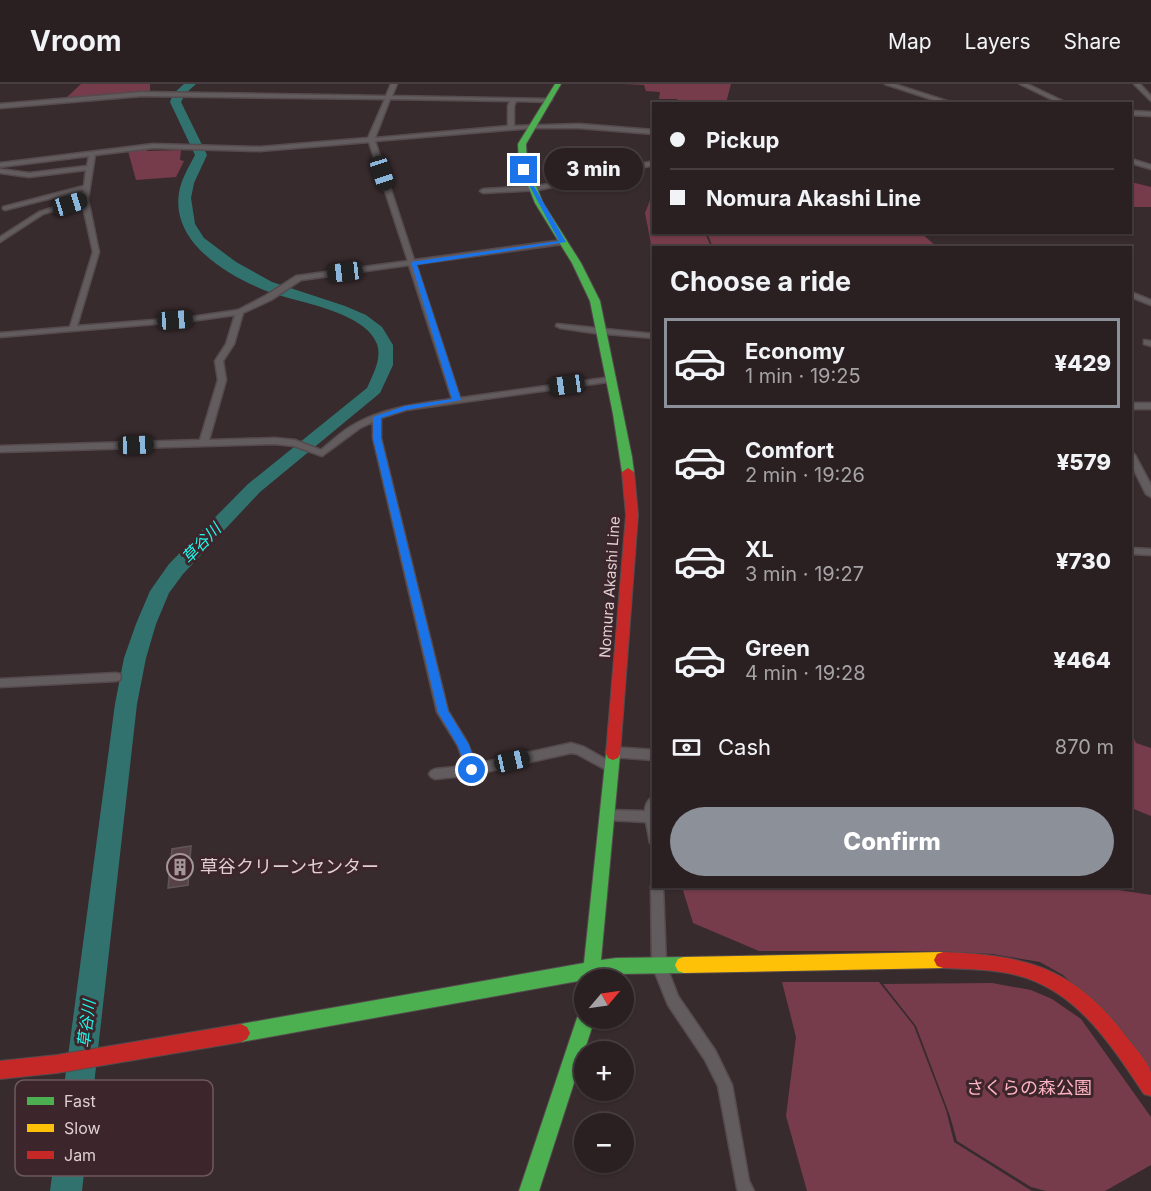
<!DOCTYPE html>
<html lang="en">
<head>
<meta charset="utf-8">
<style>
  :root { --surface:#2a2022; --page:#362d2f; --text:#f1f3f6; --muted:#a5a3a5; --line:#463e40; --accent:#8c9099 }
  body { margin:0; font-family:Inter,"Noto Sans JP",sans-serif; background:var(--page); color:var(--text); height:100vh; display:flex; flex-direction:column; font-size:22px; white-space:nowrap }
  * { box-sizing:border-box; margin:0 }
  p { font-size:20px; color:var(--muted) }
  .icon { flex:none; width:33px; height:33px; fill:none; stroke:currentColor; stroke-width:2; stroke-linecap:round; stroke-linejoin:round }
  .map { position:relative; flex:1; overflow:hidden }
  .sheet { position:absolute; left:652px; top:162px; width:480px; height:642px; display:flex; flex-direction:column; background:var(--surface); border-radius:0px; box-shadow:0 2px 4px #0004,0 0 0 2px var(--line) }
  .sheet>* { flex:none }
  .hud { position:absolute; left:652px; top:18px; width:480px; height:132px; border-radius:0px; box-shadow:0 2px 4px #0004,0 0 0 2px var(--line); display:grid; align-content:center; height:132px; padding:0 18px; background:var(--surface) }
  .needle { width:39px; rotate:61deg }
  .fabs { position:absolute; left:574px; top:885px; display:grid; gap:12px }
  .fabs a { display:grid; place-items:center; width:60px; height:60px; border-radius:50%; background:var(--surface); box-shadow:0 2px 4px #0004,0 0 0 2px var(--line); font-size:30px }
  .end { position:absolute; width:27px; height:27px; margin:-14px; border:8px solid #1a73e8; background:#fff; box-shadow:0 0 0 3px #fff }
  .from { border-radius:50% }
  .bubble { position:absolute; height:42px; border-radius:21px; background:var(--surface); box-shadow:0 2px 4px #0004,0 0 0 2px var(--line); font-size:20px; font-weight:800; line-height:42px; text-align:center }
  .car { position:absolute; width:18px; height:36px; margin:-18px -9px; border-radius:8px; box-shadow:0 0 4px 2px #0007; background:linear-gradient(#222 24%,#8ab4d8 0 40%,#222 0 76%,#8ab4d8 0 86%,#222 0) }
  .hud b { display:flex; align-items:center; gap:21px; height:57px; font-size:22px }
  .hud b+b { border-top:2px solid var(--line) }
  .hud i { width:15px; height:15px; background:var(--text) }
  ul { padding:0; list-style:none }
  li { display:flex; align-items:center; gap:18px; height:90px; margin:0 12px 9px; padding:0 6px; border:3px solid transparent; border-radius:0px }
  li div { flex:1 }
  li b { display:block; font-size:22px }
  li em { font-style:normal; font-weight:800 }
  li.active { border-color:var(--accent) }
  li>.icon { width:54px; height:54px; stroke-width:1.5 }
  h2 { padding:0 18px; font-size:27px; line-height:72px }
  .pay { display:flex; align-items:center; gap:15px; height:66px; padding:0 18px; font-size:22px }
  .pay p { margin-inline-start:auto }
  .primary-button { display:flex; gap:12px; margin-top:auto; padding:12px 18px }
  .primary-button a { flex:1; height:69px; border-radius:36px; background:var(--accent); color:#fff; font-size:24px; font-weight:800; line-height:69px; text-align:center }
  header { display:flex; align-items:center; gap:36px; box-sizing:border-box; height:84px; padding:0 30px; background:var(--surface); border-bottom:2px solid var(--line) }
  header strong { font-size:28px }
  nav { display:flex; gap:33px; margin-inline-start:auto; font-size:21px }
  .map>svg:first-child { display:block }
</style>
</head>
<body>
<header>
<strong>Vroom</strong>
<nav><a>Map</a><a>Layers</a><a>Share</a></nav>
</header>
<div class="map">
<svg width="1151" height="1107" viewBox="0 0 1151 1107">
  <rect width="100%" height="100%" fill="#382b2e"/>
  <g fill="#763c4b">
    <polygon points="81,0 150,0 150,7 66,14"/>
    <polygon points="623,0 731,0 726,19 680,20 677,15 659,15 660,8 646,7 644,1"/>
    <polygon points="147,64 147,67 181,66 180,76 184,77 176,93 136,96 128,67"/>
    <polygon points="1131,98 1151,103 1151,123 1131,123"/>
    <polygon points="654,106 654,148 705,149 711,163 654,164 654,176 645,129"/>
    <polygon points="707,149 921,149 937,163 713,163"/>
    <polygon points="1131,648 1136,659 1151,664 1151,732 1131,724"/>
    <polygon points="1094,802 1151,811 1151,993 1109,934 1063,891 1040,878 992,870 934,867 759,867 693,839 682,803"/>
    <polygon points="782,898 879,898 914,942 946,1026 954,1058 1032,1107 807,1107 786,1032 796,953"/>
    <polygon points="992,899 1031,906 1052,915 1081,935 1151,1033 1151,1081 1105,1107 1046,1107 1031,1103 957,1057 950,1032 916,942 883,900"/>
  </g>
  <g fill="none" stroke-linecap="round" stroke-linejoin="round">
    <path fill="#32726e" fill-rule="evenodd" d="M184 0H196L186 9 181 18 207 71 194 99 191 114 195 140 204 154 236 178 272 198 345 222 366 231 382 243 393 261V281L380 309 260 408 183 490 169 509 156 540 146 574 137 620 82 1107H50L115 620 124 574 136 540 150 507 169 480 248 400 367 304C373 290 382 275 377 260 365 228 301 219 272 209 231 194 171 160 179 109 181 95 189 83 195 71L170 18 173 10Z"/>
  </g>
  <polygon fill="#574247" stroke="#605557" stroke-width="1.5" points="191,762 188,801 168,804 172,765"/>
  <g fill="none" stroke-linecap="round" stroke-linejoin="round">
    <defs>
      <g id="street">
        <path d="M391 0H397L392 12 551 15 552 16 549 18 516 17 514 22V42L579 40 654 46V50L579 44H532L375 57 414 176 563 156 566 158 563 160 416 180 460 314 612 293H615V297L406 326 381 334V354L448 627 467 658 476 680 571 659 584 663 616 681 618 684 616 687 612 689 577 670 571 669 472 691 435 695 431 693 429 690 431 687 435 685 465 682 458 662 437 628 373 354V338L360 344 322 372 294 362 275 360 0 368V362L200 356 218 296 215 277 226 260 235 231 191 237 0 253V249L70 243 93 168 82 118 43 130 0 158V153L39 128 82 114 83 106 5 126 3 125V123L84 102 86 86 29 93 0 89V85L29 89 87 82 89 72 0 83V79L153 60 260 63 368 54 385 15 142 12 0 24V20L142 8 386 12ZM390 15 510 17 508 22V42L375 54ZM369 58 408 177 296 192 265 212 238 226 191 233 77 242 99 168 88 115 95 71 153 64 260 67ZM409 181 452 315C419 320 385 323 355 340 343 346 332 357 321 366L295 356 275 354 209 356 226 296 223 277 234 260 243 229 271 216 301 196Z"/>
        <polygon points="885,0 894,0 956,20 946,20"/>
        <polygon points="1020,0 1027,0 1069,20 1061,20"/>
        <polygon points="1134,0 1140,0 1151,12 1151,17"/>
        <polygon points="1131,27 1151,28 1151,32 1131,31"/>
        <polygon points="1131,75 1151,81 1151,85 1131,79"/>
        <polygon points="654,77 654,81 538,106 483,109 480,107 483,105 538,102"/>
        <polygon points="1131,208 1151,216 1151,221 1131,213"/>
        <polygon points="557,240 654,250 654,254 594,249 560,244 556,242"/>
        <polygon points="1144,256 1151,257 1151,262 1144,260"/>
        <rect x="1131" y="319" width="20" height="6"/>
        <polygon points="1131,368 1135,371 1151,401 1151,413 1146,410 1131,380"/>
        <polygon points="1131,464 1151,465 1151,471 1131,470"/>
        <polygon points="116,589 120,590 121,593 120,596 116,597 0,603 0,595"/>
        <polygon points="612,663 654,666 654,676 612,673 608,671 606,668 608,665"/>
        <path d="M654 713V760L650 759 646 738 607 736 603 735 601 731 603 727 607 726 645 727C645 721 648 715 654 713Z"/>
        <polygon points="654,797 654,802 663,802 666,881 678,912 715,966 732,1001 749,1097 754,1107 738,1107 737,1104 718,1002 705,976 668,921 652,881 651,802"/>
      </g>
      <g id="fast">
        <polygon points="555,0 561,0 526,60 527,79 543,119 581,179 600,217 632,373 634,388 628,392 622,388 613,330 590,217 572,179 535,119 519,79 518,60"/>
        <polygon points="613,664 618,666 620,670 601,876 616,874 684,873 690,875 693,881 690,887 684,889 616,890 600,893 599,896 585,896 585,899 584,896 241,958 235,955 232,949 235,943 241,940 584,879 606,670 608,666"/>
        <polygon points="585,926 585,934 595,934 539,1107 519,1107 577,934 580,928"/>
      </g>
      <polygon id="slow" points="943,868 949,870 952,876 949,882 943,884 684,889 678,887 675,881 678,875 684,873"/>
      <g id="jam">
        <polygon points="628,384 634,388 638,431 620,670 618,674 613,676 608,674 606,670 626,431 622,388"/>
        <path d="M943 868C1022 871 1072 882 1123 948 1130 958 1150 979 1151 989 1151 997 1151 1005 1151 1012L1144 1010C1111 961 1077 906 1016 891 992 885 967 885 943 884L937 882 934 876 937 870Z"/>
        <polygon points="241,940 247,943 250,949 247,955 241,958 57,989 0,995 0,977 57,971"/>
      </g>
    </defs>
    <use href="#street" stroke="#554a4d" stroke-width="3"/>
    <use href="#fast" stroke="#554a4d" stroke-width="2"/>
    <use href="#slow" stroke="#554a4d" stroke-width="2"/>
    <use href="#jam" stroke="#554a4d" stroke-width="2"/>
    <use href="#street" fill="#625c5e" fill-rule="evenodd"/>
    <use href="#fast" fill="#4caf50" fill-rule="evenodd"/>
    <use href="#slow" fill="#ffc107" fill-rule="evenodd"/>
    <use href="#jam" fill="#c62828" fill-rule="evenodd"/>
  </g>
  <polygon fill="#1a73e8" points="524,85 566,158 417,181 461,316 406,326 381,334 381,354 448,627 469,661 477,686 472,691 468,689 458,662 438,628 373,354 373,333 405,322 452,315 411,178 559,157 521,86"/>
  <defs>
    <symbol id="building-ring" viewBox="-11 -11 22 22"><circle r="9.5" fill="#3d262b" stroke="#a59699" stroke-width="1.5"/><path d="M-4-6H4V6H1V3H-1V6H-4ZM-2.5-4.3h1.7v1.8h-1.7ZM.8-4.3h1.7v1.8H.8ZM-2.5-1h1.7V.8h-1.7ZM.8-1h1.7V.8H.8Z" fill="#a59699"/></symbol>
  </defs>
  <g fill-rule="evenodd">
    <use href="#building-ring" x="165" y="768" width="30" height="30"/>
  </g>
  <g text-anchor="middle" stroke-width="6" stroke-linejoin="round" paint-order="stroke">
    <g font-size="15" fill="#dfd0d3" stroke="#3d262b">
      <text transform="translate(610 503) rotate(-86)" y="5">Nomura Akashi Line</text>
    </g>
    <g font-size="16" font-style="italic" fill="#1ff8ec" stroke="#3d262b">
      <text transform="translate(201 459) rotate(-46)" y="6">草谷川</text>
      <text transform="translate(86 940) rotate(-83)" y="6">草谷川</text>
    </g>
    <g font-size="18" fill="#dfd0d3" stroke="#3d262b" text-anchor="start">
      <text x="200" y="789">草谷クリーンセンター</text>
    </g>
    <g font-size="18" fill="#feb3c3" stroke="#3d262b">
      <text x="1029" y="1010">さくらの森公園</text>
    </g>
  </g>
  <rect x="15" y="996" width="198" height="96" rx="9" fill="#3d262b" stroke="#6e595d" stroke-width="1.5"/>
  <rect x="27" y="1013" width="27" height="8" fill="#4caf50"/>
  <rect x="27" y="1040" width="27" height="8" fill="#ffc107"/>
  <rect x="27" y="1067" width="27" height="8" fill="#c62828"/>
  <g font-size="16" fill="#dfd0d3">
    <text x="64" y="1023">Fast</text>
    <text x="64" y="1050">Slow</text>
    <text x="64" y="1077">Jam</text>
  </g>
</svg>
<div class="fabs">
<a><svg class="needle" viewBox="-14 -14 28 28"><path d="M0-13l5 13h-10z" fill="#e53935"/><path d="M0 13l5-13h-10z" fill="#a5a3a5"/></svg></a>
<a>+</a>
<a>−</a>
</div>
<i class="end from" style="left:472px;top:686px"></i>
<i class="end" style="left:524px;top:86px"></i>
<div class="bubble" style="left:544px;top:64px;width:99px">3 min</div>
<i class="car" style="left:382px;top:89px;rotate:162deg"></i>
<i class="car" style="left:70px;top:120px;rotate:73deg"></i>
<i class="car" style="left:345px;top:188px;rotate:263deg"></i>
<i class="car" style="left:175px;top:236px;rotate:86deg"></i>
<i class="car" style="left:567px;top:301px;rotate:262deg"></i>
<i class="car" style="left:136px;top:361px;rotate:88deg"></i>
<i class="car" style="left:512px;top:677px;rotate:77deg"></i>
<div class="hud">
<b><i class="from"></i>Pickup</b>
<b><i></i>Nomura Akashi Line</b>
</div>
<section class="sheet">
<h2>Choose a ride</h2>
<ul>
<li class="active"><svg class="icon" aria-label="car" viewBox="0 0 24 24"><path d="M5 17H2v-5l4-1 3-4h7l3 4 3 1v5h-3M9 17h6M6 11h13"/><circle cx="7" cy="17" r="2"/><circle cx="17" cy="17" r="2"/></svg><div><b>Economy</b><p>1 min · 19:25</p></div><em>¥429</em></li>
<li><svg class="icon" aria-label="car" viewBox="0 0 24 24"><path d="M5 17H2v-5l4-1 3-4h7l3 4 3 1v5h-3M9 17h6M6 11h13"/><circle cx="7" cy="17" r="2"/><circle cx="17" cy="17" r="2"/></svg><div><b>Comfort</b><p>2 min · 19:26</p></div><em>¥579</em></li>
<li><svg class="icon" aria-label="car" viewBox="0 0 24 24"><path d="M5 17H2v-5l4-1 3-4h7l3 4 3 1v5h-3M9 17h6M6 11h13"/><circle cx="7" cy="17" r="2"/><circle cx="17" cy="17" r="2"/></svg><div><b>XL</b><p>3 min · 19:27</p></div><em>¥730</em></li>
<li><svg class="icon" aria-label="car" viewBox="0 0 24 24"><path d="M5 17H2v-5l4-1 3-4h7l3 4 3 1v5h-3M9 17h6M6 11h13"/><circle cx="7" cy="17" r="2"/><circle cx="17" cy="17" r="2"/></svg><div><b>Green</b><p>4 min · 19:28</p></div><em>¥464</em></li>
</ul>
<div class="pay"><svg class="icon" aria-label="cash" viewBox="0 0 24 24"><path d="M3 7h18v10H3z"/><circle cx="12" cy="12" r="2"/></svg>Cash<p>870 m</p></div>
<div class="primary-button"><a>Confirm</a></div>
</section>
</div>
</body>
</html>
